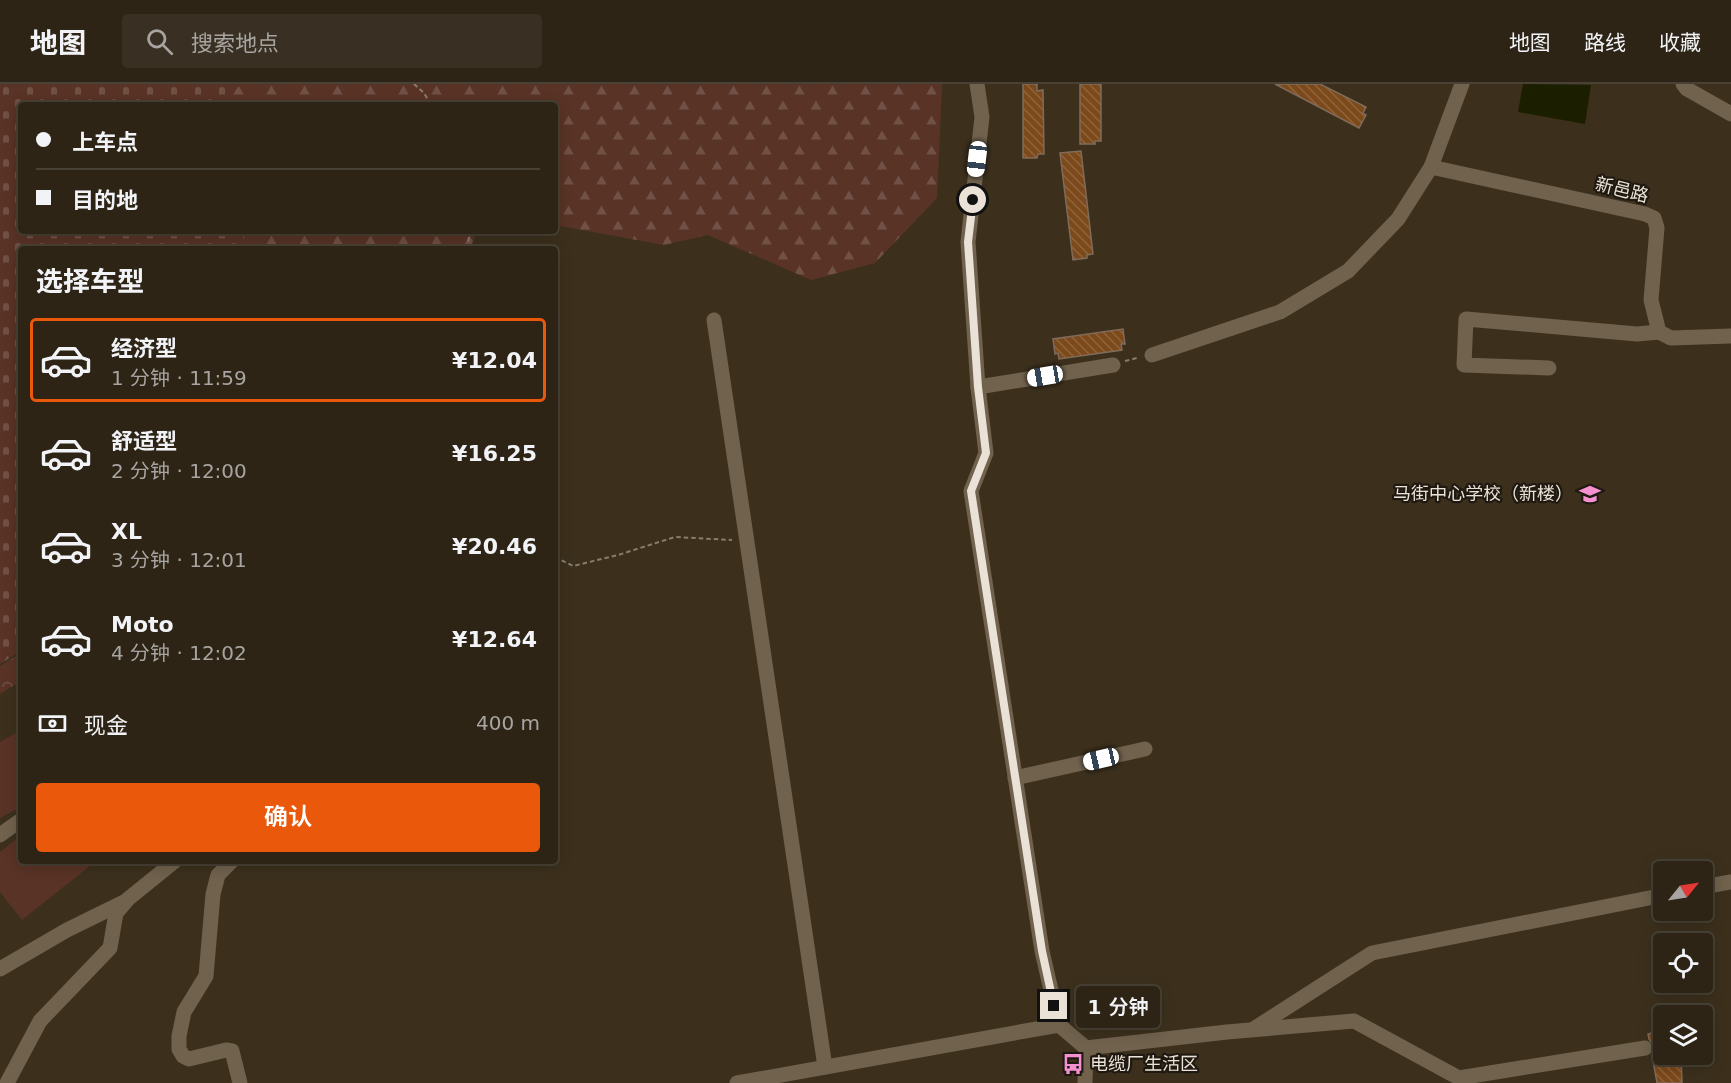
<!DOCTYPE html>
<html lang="zh">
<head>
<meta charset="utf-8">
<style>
  :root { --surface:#2d2416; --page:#393023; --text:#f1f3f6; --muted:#a7a4a1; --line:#484135; --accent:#ea580c }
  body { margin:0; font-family:"DejaVu Sans","Noto Sans SC",sans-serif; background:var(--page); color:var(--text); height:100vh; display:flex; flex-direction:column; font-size:22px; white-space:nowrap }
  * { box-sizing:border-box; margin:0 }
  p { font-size:20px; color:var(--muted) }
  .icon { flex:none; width:33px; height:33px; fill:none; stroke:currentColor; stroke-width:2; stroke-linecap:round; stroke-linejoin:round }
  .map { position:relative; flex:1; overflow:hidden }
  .drawer { position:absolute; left:18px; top:162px; width:540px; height:618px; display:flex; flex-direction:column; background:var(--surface); border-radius:6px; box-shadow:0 3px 15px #0003,0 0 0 2px var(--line) }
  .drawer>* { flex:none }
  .guide { position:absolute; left:18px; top:18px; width:540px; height:132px; border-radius:6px; box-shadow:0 3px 15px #0003,0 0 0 2px var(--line); display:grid; align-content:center; height:132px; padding:0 18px; background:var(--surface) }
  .needle { width:39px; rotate:60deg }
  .fabs { position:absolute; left:1653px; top:777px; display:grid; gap:12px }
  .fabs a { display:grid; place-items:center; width:60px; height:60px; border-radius:6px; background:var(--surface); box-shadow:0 3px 15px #0003,0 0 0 2px var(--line); font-size:30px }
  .end { position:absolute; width:27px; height:27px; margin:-14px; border:8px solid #eae2d6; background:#111; box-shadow:0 0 0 3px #111 }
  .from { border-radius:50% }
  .bubble { position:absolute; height:42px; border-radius:6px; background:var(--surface); box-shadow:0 3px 15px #0003,0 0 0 2px var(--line); font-size:20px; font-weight:600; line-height:42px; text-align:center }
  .car { position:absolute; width:18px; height:36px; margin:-18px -9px; border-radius:8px; box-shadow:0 0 4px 2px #0007; background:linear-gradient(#fff 24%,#345 0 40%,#fff 0 76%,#345 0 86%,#fff 0) }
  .guide b { display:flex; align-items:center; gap:21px; height:57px; font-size:22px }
  .guide b+b { border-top:2px solid var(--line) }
  .guide i { width:15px; height:15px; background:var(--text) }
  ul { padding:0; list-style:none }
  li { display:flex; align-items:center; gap:18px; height:84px; margin:0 12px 9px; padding:0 6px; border:3px solid transparent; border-radius:6px }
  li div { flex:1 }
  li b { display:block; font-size:22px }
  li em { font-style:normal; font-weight:600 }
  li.on { border-color:var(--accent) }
  li>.icon { width:54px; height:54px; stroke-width:1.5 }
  h2 { padding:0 18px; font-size:27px; line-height:72px }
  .pay { display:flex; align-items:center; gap:15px; height:66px; padding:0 18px; font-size:22px }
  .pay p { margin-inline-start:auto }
  .action { display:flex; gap:12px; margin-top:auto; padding:12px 18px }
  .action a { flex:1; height:69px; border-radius:6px; background:var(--accent); color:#fff; font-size:24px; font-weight:600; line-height:69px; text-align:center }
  header { display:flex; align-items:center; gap:36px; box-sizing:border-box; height:84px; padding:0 30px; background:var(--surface); border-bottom:2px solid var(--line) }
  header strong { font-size:28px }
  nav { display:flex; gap:33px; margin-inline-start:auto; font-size:21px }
  .search { width:420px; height:54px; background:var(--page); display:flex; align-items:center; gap:15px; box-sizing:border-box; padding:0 21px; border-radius:6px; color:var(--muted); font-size:22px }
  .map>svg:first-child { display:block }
</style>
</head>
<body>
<header>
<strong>地图</strong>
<div class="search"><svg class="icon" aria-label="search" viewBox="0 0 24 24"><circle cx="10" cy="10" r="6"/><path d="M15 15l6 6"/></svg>搜索地点</div>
<nav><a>地图</a><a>路线</a><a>收藏</a></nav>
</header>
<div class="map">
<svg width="1731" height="999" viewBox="0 0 1731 999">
  <defs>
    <pattern id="forest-firs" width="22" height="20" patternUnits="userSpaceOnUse" patternTransform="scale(1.5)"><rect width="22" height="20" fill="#593326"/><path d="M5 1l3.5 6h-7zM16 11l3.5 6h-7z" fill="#715045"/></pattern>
    <pattern id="cemetery-stones" width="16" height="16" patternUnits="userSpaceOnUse" patternTransform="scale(1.5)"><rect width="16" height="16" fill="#593326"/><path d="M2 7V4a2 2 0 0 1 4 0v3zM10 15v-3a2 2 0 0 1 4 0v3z" fill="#715045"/></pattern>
    <pattern id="park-crowns" width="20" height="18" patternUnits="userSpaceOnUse" patternTransform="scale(1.5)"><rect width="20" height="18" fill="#593326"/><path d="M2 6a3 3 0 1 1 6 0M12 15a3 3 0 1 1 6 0" fill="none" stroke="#715045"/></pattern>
    <pattern id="building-back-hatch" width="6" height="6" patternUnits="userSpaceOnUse" patternTransform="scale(1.5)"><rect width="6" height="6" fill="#7c491b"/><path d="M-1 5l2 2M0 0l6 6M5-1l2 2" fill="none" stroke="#8f633b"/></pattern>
  </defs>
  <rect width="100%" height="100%" fill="#3c301d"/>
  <polygon fill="url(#forest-firs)" points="0,0 942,0 937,114 875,179 811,196 708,151 664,161 555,141 555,21 21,21 21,147 477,147 470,165 21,165 21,567 0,580"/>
  <path fill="url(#cemetery-stones)" d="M0 0H243L239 2 221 21H21V147H241L250 165H21V547C12 555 9 568 0 575Z"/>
  <polygon fill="url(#park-crowns)" points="21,569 21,597 0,610 0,582"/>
  <g fill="#593326">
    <polygon points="21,646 21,723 0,734 0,658"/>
    <polygon points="21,751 21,777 96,777 22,836 0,808 0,768"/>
  </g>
  <polygon fill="#1b1f00" points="1523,0 1591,1 1585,40 1518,28"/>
  <g fill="url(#building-back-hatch)" stroke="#806b5b" stroke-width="1.5">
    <polygon points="1023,0 1037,0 1037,7 1043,6 1044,70 1038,70 1037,74 1023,74"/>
    <polygon points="1080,0 1101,0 1101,57 1095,57 1095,60 1080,60"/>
    <polygon points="1275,0 1320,0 1366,23 1363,29 1366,31 1359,44"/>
    <polygon points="1081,67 1093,170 1087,171 1087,174 1073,176 1060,69"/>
    <polygon points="1123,245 1125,260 1121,260 1122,266 1059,275 1058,269 1055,270 1053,255"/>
    <polygon points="1664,946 1664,970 1681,970 1682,999 1657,999 1652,971 1654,962 1649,955 1648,950"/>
  </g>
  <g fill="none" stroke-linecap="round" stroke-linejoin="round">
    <g stroke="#877d6d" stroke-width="2" stroke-dasharray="4.5 3" stroke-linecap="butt">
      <polyline points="414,0 424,9 431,21"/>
      <polyline points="467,165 470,147"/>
      <polyline points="1125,277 1137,274"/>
      <polyline points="555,473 573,482 618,471 675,453 732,456"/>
    </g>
    <g stroke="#70624d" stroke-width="15">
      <polyline points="977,0 982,33 968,158 978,303 986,369 971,407 1042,867 1059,941 1086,964 1227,948 1354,937 1459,994 1645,964"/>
      <polyline points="1683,0 1687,5 1731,30"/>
      <polyline points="1431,83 1645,130 1654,134 1657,144 1651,216 1659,248 1671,254 1731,252"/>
      <polyline points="714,236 825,983"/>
      <polyline points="1152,271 1280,228 1348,187 1398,135 1431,83 1462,0"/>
      <polyline points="1549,284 1464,281 1466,235 1637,250 1659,248"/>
      <polyline points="978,303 1113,281"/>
      <polyline points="1015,694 1145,665"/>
      <polyline points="0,751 21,736"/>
      <polyline points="232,777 218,791 213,810 206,892 184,928 179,952 179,965 183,972 189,975 226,966 232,967 240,999"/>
      <polyline points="1702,803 1731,798"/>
      <polyline points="0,885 67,846 124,818"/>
      <polyline points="1255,944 1372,869 1664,811"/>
      <polyline points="7,999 40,937 110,864 116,829 128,815 175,777"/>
      <polyline points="737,999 1059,941"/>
      <polyline points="1085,999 1086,964"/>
    </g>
  </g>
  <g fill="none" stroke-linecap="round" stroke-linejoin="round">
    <polyline stroke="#eae2d6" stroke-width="8" points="973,116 968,158 978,303 986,369 971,407 1042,867 1054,922"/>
  </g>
  <defs>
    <symbol id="school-bare" viewBox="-9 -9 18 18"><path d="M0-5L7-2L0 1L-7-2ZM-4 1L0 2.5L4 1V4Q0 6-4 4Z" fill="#f590d1" stroke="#1f1911" stroke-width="2.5" paint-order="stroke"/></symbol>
    <symbol id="bus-bare" viewBox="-9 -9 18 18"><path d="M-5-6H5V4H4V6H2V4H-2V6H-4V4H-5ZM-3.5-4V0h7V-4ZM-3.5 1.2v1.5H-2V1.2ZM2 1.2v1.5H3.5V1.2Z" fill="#f590d1" stroke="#1f1911" stroke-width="2.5" paint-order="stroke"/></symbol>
  </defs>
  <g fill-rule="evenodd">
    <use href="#school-bare" x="1575" y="395" width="30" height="30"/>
    <use href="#bus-bare" x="1058" y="965" width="30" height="30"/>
  </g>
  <g text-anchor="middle" stroke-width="4.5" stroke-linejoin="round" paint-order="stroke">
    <g font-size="18" fill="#eae2d6" stroke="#1f1911">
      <text transform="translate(1622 106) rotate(14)" y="6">新邑路</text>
    </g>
    <g font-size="18" fill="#eae2d6" stroke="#1f1911" text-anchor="end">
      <text x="1573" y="416">马街中心学校（新楼）</text>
      <text x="1090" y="986" text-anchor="start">电缆厂生活区</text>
    </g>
  </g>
</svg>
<div class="fabs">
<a><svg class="needle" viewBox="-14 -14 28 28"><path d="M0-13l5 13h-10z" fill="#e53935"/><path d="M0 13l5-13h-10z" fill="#a7a4a1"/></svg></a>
<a><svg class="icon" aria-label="locate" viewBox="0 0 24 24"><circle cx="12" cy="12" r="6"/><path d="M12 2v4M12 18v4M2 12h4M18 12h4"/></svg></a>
<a><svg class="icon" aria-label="layers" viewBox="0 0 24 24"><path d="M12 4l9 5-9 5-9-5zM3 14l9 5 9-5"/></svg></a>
</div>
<i class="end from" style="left:973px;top:116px"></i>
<i class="end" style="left:1054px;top:922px"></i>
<div class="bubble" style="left:1076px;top:902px;width:84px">1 分钟</div>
<i class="car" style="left:977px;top:75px;rotate:187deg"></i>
<i class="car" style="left:1045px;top:292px;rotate:260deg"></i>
<i class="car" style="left:1101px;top:675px;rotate:257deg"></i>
<div class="guide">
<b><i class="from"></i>上车点</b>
<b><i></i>目的地</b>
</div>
<section class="drawer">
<h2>选择车型</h2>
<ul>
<li class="on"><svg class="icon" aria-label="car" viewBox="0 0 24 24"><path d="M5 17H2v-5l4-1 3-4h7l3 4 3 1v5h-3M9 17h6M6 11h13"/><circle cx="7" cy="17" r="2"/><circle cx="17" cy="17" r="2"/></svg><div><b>经济型</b><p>1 分钟 · 11:59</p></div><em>¥12.04</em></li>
<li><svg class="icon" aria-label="car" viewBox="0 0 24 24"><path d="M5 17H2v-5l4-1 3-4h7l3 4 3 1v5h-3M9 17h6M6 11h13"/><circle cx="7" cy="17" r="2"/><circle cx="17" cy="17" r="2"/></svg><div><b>舒适型</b><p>2 分钟 · 12:00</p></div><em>¥16.25</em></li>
<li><svg class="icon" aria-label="car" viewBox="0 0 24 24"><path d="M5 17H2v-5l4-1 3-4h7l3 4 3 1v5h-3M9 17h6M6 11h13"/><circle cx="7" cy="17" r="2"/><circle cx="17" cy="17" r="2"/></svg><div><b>XL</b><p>3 分钟 · 12:01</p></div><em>¥20.46</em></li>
<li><svg class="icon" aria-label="car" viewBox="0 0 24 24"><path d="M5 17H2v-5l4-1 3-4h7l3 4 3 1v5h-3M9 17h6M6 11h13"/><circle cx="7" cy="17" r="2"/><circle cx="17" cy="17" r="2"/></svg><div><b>Moto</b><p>4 分钟 · 12:02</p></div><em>¥12.64</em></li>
</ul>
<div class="pay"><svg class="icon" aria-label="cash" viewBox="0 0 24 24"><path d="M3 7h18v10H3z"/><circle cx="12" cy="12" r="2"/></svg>现金<p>400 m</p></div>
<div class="action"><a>确认</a></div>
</section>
</div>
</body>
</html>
